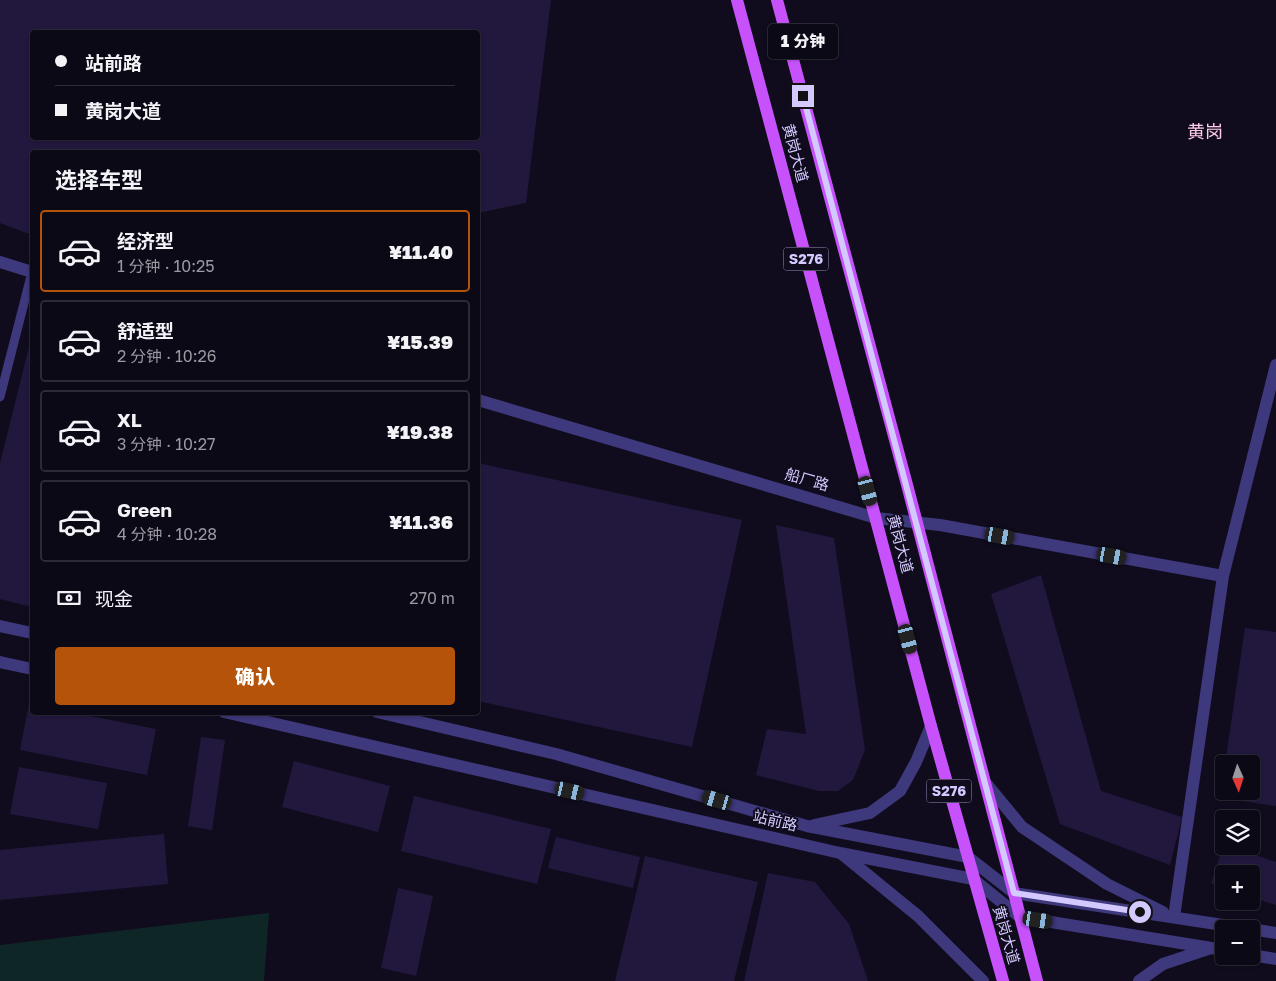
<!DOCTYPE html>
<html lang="zh">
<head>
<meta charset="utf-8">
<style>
  :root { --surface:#0c0916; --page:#1a1723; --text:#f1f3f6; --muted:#9a9aa1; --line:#2c2a35; --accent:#b45309 }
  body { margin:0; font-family:"Golos Text","Noto Sans SC",sans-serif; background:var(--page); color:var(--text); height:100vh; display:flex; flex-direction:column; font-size:19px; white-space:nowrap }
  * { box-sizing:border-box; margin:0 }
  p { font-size:16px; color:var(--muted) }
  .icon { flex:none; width:28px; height:28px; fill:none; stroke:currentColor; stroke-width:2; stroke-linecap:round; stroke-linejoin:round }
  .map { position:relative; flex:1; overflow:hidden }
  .side { position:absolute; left:30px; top:150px; width:450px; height:565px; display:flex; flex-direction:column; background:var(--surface); border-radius:5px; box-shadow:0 1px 4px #0004,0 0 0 1px var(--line) }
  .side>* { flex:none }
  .guide { position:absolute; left:30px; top:30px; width:450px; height:110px; border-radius:5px; box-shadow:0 1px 4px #0004,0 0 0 1px var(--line); display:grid; align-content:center; height:110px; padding:0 25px; background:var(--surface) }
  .needle { width:32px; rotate:177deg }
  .tools { position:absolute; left:1215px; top:755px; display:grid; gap:10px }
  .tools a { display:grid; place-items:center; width:45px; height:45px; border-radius:5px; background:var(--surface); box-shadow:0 1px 4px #0004,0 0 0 1px var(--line); font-size:25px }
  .end { position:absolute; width:22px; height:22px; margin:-11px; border:6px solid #d3c9fe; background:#111; box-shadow:0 0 0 2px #111 }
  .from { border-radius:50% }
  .bubble { position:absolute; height:35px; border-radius:5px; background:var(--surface); box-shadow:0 1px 4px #0004,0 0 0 1px var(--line); font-size:16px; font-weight:800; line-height:35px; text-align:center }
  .car { position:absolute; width:15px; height:30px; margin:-15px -8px; border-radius:6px; box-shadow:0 0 4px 1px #0007; background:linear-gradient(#222 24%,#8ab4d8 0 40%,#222 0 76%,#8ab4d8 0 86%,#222 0) }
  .guide b { display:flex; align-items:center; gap:18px; height:48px; font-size:19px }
  .guide b+b { border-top:1px solid var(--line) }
  .guide i { width:12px; height:12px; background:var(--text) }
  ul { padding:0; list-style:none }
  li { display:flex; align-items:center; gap:15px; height:82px; margin:0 10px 8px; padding:0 15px; border:2px solid var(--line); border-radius:5px }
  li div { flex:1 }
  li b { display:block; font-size:19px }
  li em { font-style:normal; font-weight:800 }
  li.current { border-color:var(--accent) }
  li>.icon { width:45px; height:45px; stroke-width:1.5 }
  h2 { padding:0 25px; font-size:22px; line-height:60px }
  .pay { display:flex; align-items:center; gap:12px; height:55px; padding:0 25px; font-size:19px }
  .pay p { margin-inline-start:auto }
  .button { display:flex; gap:10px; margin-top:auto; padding:10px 25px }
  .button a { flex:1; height:58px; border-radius:5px; background:var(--accent); color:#fff; font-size:20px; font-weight:800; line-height:58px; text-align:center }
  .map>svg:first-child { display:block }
</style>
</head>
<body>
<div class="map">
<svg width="1276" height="981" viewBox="0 0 1276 981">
  <rect width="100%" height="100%" fill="#100c1d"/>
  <polygon fill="#0f2627" points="269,913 264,981 0,981 0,945"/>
  <g fill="#22183e" fill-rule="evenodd">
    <path d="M0 0H551L526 203 478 213V152H32V235L0 223ZM32 32H478V138H32Z"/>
    <polygon points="32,335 32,607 0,599 0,463"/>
    <polygon points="478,463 742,520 692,747 478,701"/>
    <polygon points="776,525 834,538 865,750 853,780 838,791 819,791 756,775 767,729 806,734"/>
    <polygon points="1041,575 1101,791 1182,817 1170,865 1060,824 991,594"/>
    <polygon points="1245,628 1276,632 1276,806 1220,798 1223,782 1224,791 1251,791 1251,764 1225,764"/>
    <polygon points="29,704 32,705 32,712 70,712 156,729 147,775 20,750"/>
    <polygon points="201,737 225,740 212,830 188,826"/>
    <polygon points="294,761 390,786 378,832 282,807"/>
    <polygon points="19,767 107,783 98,829 10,814"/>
    <polygon points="414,796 551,829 537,884 401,851"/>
    <polygon points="164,834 168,884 0,900 0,850"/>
    <polygon points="556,837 640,857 633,888 548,868"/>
    <polygon points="1223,846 1228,846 1276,862 1276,905 1251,897 1251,874 1224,874 1224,888 1211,883"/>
    <polygon points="645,856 758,882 734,981 615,981"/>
    <polygon points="768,873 815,882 849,924 868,981 744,981"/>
    <polygon points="398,888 433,896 416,976 381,968"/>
  </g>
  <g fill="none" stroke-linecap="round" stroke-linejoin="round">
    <polyline stroke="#3e387c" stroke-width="9" points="0,397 32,272"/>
    <g stroke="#3e387c" stroke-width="12">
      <polyline points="0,262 32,272"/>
      <polyline points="478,400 876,518 940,525 1223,576"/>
      <polyline points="1174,917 1223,576 1276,365"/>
    </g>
    <g stroke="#3e387c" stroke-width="12">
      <polyline points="0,626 32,633"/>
      <polyline points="0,662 32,669"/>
      <polyline points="224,712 840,853 973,879 1020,917 1224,950"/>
      <polyline points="377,712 556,754 807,826 968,857 1014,893 1249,929"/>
      <polyline points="985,782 1022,827 1107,884 1163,912"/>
      <polyline points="814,825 870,813 900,791 916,762 931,726"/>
      <polyline points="842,854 918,916 983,981"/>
      <polyline points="1251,929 1276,933"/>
      <polyline points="1251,955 1276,959"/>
      <polyline points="1139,981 1163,964 1211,948"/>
    </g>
    <g stroke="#c752fc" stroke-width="12">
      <polyline points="737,0 931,726 1003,981"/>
      <polyline points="777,0 906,481 1037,981"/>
    </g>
  </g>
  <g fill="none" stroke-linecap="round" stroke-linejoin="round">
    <polyline stroke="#d3c9fe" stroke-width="6" points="803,96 1014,893 1140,912"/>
  </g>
  <g text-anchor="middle" stroke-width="4" stroke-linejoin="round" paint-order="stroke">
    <g fill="#100c1d" stroke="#9890ba" stroke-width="1">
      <rect x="783.5" y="247.5" width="45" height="23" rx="4"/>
      <rect x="926.5" y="779.5" width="45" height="23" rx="4"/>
    </g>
    <g font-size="14" font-weight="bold" fill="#d3c9fe">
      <text x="806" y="264">S276</text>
      <text x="949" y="796">S276</text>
    </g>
    <g font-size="15" fill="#d3c9fe" stroke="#100c1d">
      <text transform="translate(795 153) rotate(75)" y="5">黄岗大道</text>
      <text transform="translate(807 480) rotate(16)" y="5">船厂路</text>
      <text transform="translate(900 544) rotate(75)" y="5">黄岗大道</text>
      <text transform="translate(775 821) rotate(13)" y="5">站前路</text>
      <text transform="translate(1006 935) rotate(74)" y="5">黄岗大道</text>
    </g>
    <g font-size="18" fill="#fecbe8" stroke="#100c1d">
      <text x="1205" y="138">黄岗</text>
    </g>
  </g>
</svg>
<div class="tools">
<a><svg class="needle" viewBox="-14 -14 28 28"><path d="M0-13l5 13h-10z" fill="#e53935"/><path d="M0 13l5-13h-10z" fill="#9a9aa1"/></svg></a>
<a><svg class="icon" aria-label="layers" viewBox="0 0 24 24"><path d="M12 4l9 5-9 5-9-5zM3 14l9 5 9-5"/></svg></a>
<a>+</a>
<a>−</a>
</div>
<i class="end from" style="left:1140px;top:912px"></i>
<i class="end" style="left:803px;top:96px"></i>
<div class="bubble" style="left:768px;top:24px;width:70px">1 分钟</div>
<i class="car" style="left:868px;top:491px;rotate:165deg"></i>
<i class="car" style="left:1000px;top:536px;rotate:100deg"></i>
<i class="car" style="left:1112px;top:556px;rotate:100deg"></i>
<i class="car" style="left:908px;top:639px;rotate:165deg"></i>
<i class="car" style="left:570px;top:791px;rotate:103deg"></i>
<i class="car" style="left:717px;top:800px;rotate:286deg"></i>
<i class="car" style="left:1038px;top:920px;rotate:99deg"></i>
<div class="guide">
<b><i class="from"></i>站前路</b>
<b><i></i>黄岗大道</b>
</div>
<section class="side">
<h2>选择车型</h2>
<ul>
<li class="current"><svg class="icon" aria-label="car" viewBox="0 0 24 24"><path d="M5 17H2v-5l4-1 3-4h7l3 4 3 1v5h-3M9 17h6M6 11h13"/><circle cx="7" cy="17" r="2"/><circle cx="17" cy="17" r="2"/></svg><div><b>经济型</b><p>1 分钟 · 10:25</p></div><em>¥11.40</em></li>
<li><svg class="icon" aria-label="car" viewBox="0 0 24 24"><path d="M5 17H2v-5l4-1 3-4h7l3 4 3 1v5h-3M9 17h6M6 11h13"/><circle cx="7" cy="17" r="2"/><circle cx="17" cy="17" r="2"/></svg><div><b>舒适型</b><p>2 分钟 · 10:26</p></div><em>¥15.39</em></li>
<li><svg class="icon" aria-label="car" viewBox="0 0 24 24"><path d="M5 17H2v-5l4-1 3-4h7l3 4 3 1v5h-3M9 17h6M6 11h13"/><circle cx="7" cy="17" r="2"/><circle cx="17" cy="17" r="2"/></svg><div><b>XL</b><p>3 分钟 · 10:27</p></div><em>¥19.38</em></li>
<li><svg class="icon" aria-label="car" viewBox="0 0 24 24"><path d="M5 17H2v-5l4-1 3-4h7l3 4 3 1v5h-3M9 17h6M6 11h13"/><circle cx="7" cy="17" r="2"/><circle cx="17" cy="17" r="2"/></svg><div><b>Green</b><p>4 分钟 · 10:28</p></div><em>¥11.36</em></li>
</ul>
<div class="pay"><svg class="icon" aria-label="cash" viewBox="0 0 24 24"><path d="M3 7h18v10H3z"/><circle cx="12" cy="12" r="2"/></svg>现金<p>270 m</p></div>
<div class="button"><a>确认</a></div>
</section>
</div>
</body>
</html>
